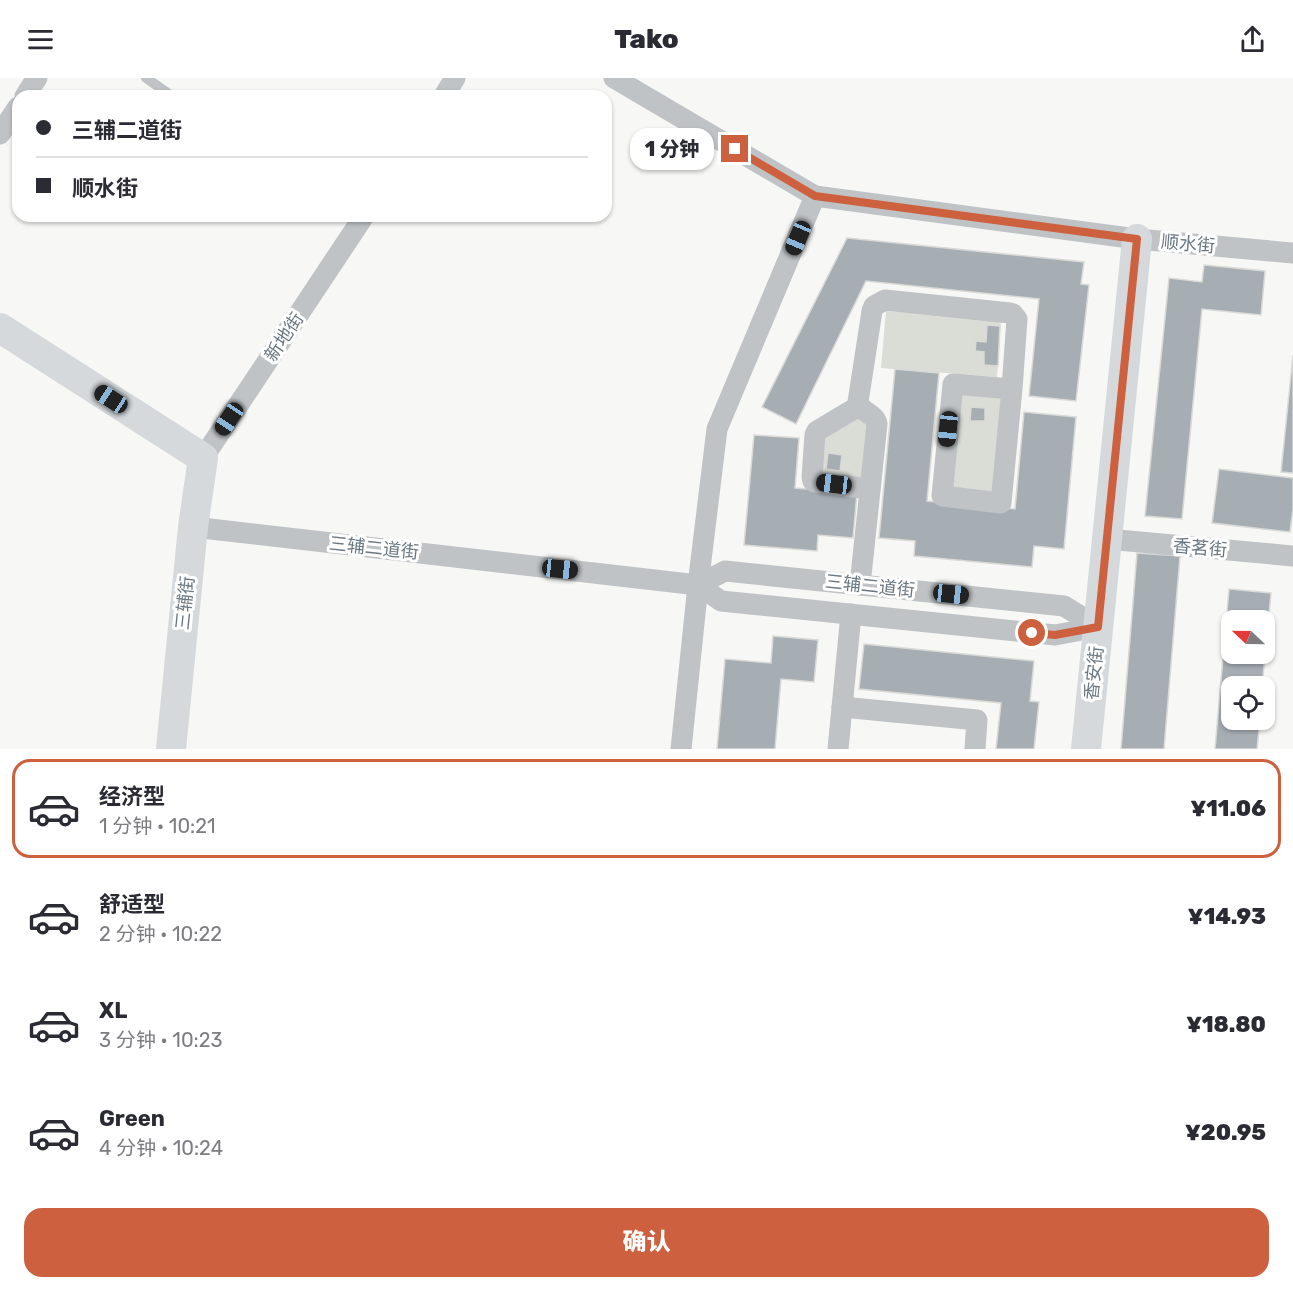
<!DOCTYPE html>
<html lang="zh">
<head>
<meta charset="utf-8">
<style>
  :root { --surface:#fff; --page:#f7f7f7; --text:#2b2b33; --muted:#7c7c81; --line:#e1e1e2; --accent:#cd613f }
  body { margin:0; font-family:Rubik,"Noto Sans SC",sans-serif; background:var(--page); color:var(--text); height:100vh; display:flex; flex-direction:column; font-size:22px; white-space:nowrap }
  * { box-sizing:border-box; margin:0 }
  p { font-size:20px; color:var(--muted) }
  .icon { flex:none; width:33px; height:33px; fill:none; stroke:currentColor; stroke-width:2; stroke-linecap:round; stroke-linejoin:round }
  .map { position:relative; height:671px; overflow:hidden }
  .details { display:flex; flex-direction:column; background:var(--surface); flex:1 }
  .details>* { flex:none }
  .guide { position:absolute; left:12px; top:12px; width:600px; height:132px; border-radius:18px; box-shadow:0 2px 4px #0004; display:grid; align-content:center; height:132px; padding:0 24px; background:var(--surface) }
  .needle { width:39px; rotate:292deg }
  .controls { position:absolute; left:1221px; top:532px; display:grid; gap:12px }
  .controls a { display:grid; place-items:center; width:54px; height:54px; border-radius:12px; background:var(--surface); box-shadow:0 2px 4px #0004; font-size:30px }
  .end { position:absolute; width:27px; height:27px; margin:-14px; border:8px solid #cd613f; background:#fff; box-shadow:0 0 0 3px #fff }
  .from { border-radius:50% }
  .bubble { position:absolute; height:42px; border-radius:18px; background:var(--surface); box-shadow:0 2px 4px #0004; font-size:20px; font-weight:800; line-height:42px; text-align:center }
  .car { position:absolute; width:18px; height:36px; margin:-18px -9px; border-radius:8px; box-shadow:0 0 4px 2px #0007; background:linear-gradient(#222 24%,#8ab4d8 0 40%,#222 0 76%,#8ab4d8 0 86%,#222 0) }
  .guide b { display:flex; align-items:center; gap:21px; height:57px; font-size:22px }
  .guide b+b { border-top:2px solid var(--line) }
  .guide i { width:15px; height:15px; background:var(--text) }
  ul { padding:10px 0 0; list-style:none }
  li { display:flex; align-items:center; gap:18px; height:99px; margin:0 12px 9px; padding:0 12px; border:3px solid transparent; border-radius:18px }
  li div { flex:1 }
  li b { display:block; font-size:22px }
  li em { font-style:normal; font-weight:800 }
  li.current { border-color:var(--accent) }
  li>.icon { width:54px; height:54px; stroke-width:1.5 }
  .action { display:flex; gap:12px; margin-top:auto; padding:12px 24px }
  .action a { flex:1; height:69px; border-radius:18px; background:var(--accent); color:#fff; font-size:24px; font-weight:800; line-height:69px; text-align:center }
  header { display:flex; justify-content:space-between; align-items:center; height:78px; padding:0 24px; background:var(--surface); font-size:27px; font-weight:800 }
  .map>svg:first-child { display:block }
</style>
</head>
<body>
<header><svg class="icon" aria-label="menu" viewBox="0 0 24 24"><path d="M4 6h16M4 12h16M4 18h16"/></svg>Tako<svg class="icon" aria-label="share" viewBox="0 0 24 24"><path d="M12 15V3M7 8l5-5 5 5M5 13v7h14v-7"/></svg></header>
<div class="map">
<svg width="1293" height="671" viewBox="0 0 1293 671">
  <rect width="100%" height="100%" fill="#f7f7f5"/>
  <g fill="#d9ddd6">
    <polygon points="886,233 1001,241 997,299 881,290"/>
    <polygon points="953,306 1012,311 1001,425 942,418"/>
    <polygon points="859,328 875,340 870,411 815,404 815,357"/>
  </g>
  <g fill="#a7aeb3" stroke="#d9d9d7" stroke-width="1.5" fill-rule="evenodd">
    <polygon points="847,160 1084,184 1081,206 1089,207 1076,323 1029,318 1039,221 866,203 796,346 762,329"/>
    <polygon points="1204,187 1265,193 1261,237 1202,231 1182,441 1145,438 1169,200 1202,204"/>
    <polygon points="987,247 1000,248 998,288 984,287 984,274 975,273 976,263 986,264"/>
    <polygon points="1293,277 1293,395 1281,394"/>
    <polygon points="895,291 939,295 927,423 1015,431 1024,334 1076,339 1064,471 1034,468 1032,489 914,478 915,463 879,460"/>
    <polygon points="971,329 985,330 985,343 970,343"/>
    <polygon points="754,357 799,360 795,410 857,415 853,460 818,457 817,473 744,467"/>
    <polygon points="828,375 842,377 840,393 826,391"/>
    <polygon points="1219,391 1293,400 1293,431 1290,454 1212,445"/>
    <polygon points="1137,475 1180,478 1164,671 1121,671"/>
    <path d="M1229 511 1271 515 1262 609H1232V642H1260L1257 671H1215ZM1232 543H1264V576H1232Z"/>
    <polygon points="773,558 818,562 814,604 781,601 775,671 717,671 725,581 771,585"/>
    <polygon points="864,566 1034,583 1030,623 1039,624 1034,671 996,671 1001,625 859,611"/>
  </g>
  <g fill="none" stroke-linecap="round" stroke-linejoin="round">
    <polyline stroke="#bfc3c6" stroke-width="10" points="146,0 172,18"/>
    <g stroke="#bfc3c6" stroke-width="21">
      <polyline points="614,0 815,118 1137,161 1293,175"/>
      <polyline points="25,18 37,0"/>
      <polyline points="444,18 455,0"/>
      <polyline points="0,56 18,29"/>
      <polyline points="859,328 817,353 815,357 812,399 813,403 815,404 870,411"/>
      <polyline points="203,380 364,138"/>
      <polyline points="193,449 698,507 725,493 1064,528 1098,549"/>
      <polyline points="1107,461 1293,478"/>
      <polyline points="698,507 721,523 1055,557 1098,549"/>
      <path d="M860 507 877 346C875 335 861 335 858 324L872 233 874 228 885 222 1010 235 1013 236 1017 241 1012 311 1001 425 942 418 953 306 1012 311"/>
      <polyline points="842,629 977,642 975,671"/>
      <polyline points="681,671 698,507 717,351 815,118"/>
      <polyline points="838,671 851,536"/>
    </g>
    <g stroke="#d5d9dc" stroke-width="30">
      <polyline points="0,250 203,380 193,449 171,671"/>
      <polyline points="1086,671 1137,161"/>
    </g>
  </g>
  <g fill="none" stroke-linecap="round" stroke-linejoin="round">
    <polyline stroke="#cd613f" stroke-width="8" points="735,71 815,118 1137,161 1098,549 1055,557 1032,555"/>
  </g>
  <g text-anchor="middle" stroke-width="6" stroke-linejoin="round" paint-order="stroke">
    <g font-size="18" fill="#6a7782" stroke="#fff">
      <text transform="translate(1188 166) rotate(5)" y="6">顺水街</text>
      <text transform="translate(284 259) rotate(-56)" y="6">新地街</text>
      <text transform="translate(374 470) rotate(6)" y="6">三辅二道街</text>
      <text transform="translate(1200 470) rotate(5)" y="6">香茗街</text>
      <text transform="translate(870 508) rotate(6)" y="6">三辅二道街</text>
      <text transform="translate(185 525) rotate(-84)" y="6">三辅街</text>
      <text transform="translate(1094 595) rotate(-84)" y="6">香安街</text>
    </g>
  </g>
</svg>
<div class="controls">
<a><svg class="needle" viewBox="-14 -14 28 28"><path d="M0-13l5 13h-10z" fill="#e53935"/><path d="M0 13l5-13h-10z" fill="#7c7c81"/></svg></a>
<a><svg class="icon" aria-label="locate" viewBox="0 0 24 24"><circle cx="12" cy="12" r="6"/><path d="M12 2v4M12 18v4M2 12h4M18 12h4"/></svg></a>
</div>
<i class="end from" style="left:1032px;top:555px"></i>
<i class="end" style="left:735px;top:71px"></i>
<div class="bubble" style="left:630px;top:50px;width:84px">1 分钟</div>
<i class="car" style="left:798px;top:160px;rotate:203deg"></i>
<i class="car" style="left:111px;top:321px;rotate:303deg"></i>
<i class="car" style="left:229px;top:341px;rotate:214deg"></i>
<i class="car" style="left:948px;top:351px;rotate:186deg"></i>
<i class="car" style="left:834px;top:406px;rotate:277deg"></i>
<i class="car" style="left:560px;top:491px;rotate:96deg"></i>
<i class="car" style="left:951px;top:516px;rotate:96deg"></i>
<div class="guide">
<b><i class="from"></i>三辅二道街</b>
<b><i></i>顺水街</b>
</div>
</div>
<section class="details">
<ul>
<li class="current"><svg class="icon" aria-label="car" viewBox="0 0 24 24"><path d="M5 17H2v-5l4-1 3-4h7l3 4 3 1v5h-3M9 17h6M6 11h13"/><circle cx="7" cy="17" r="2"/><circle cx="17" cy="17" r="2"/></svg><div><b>经济型</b><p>1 分钟 · 10:21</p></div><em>¥11.06</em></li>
<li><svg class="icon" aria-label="car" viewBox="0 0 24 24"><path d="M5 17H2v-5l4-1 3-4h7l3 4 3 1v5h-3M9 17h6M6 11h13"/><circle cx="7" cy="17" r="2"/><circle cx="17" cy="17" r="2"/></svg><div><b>舒适型</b><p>2 分钟 · 10:22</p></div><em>¥14.93</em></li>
<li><svg class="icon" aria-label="car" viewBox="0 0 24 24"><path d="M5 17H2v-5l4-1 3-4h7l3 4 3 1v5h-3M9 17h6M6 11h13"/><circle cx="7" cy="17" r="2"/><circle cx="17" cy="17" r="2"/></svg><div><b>XL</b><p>3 分钟 · 10:23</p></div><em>¥18.80</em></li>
<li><svg class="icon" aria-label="car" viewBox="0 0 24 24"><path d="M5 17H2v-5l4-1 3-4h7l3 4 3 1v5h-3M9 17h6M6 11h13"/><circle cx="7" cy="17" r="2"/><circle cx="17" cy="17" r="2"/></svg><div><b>Green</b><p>4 分钟 · 10:24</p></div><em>¥20.95</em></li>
</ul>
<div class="action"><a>确认</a></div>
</section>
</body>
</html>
